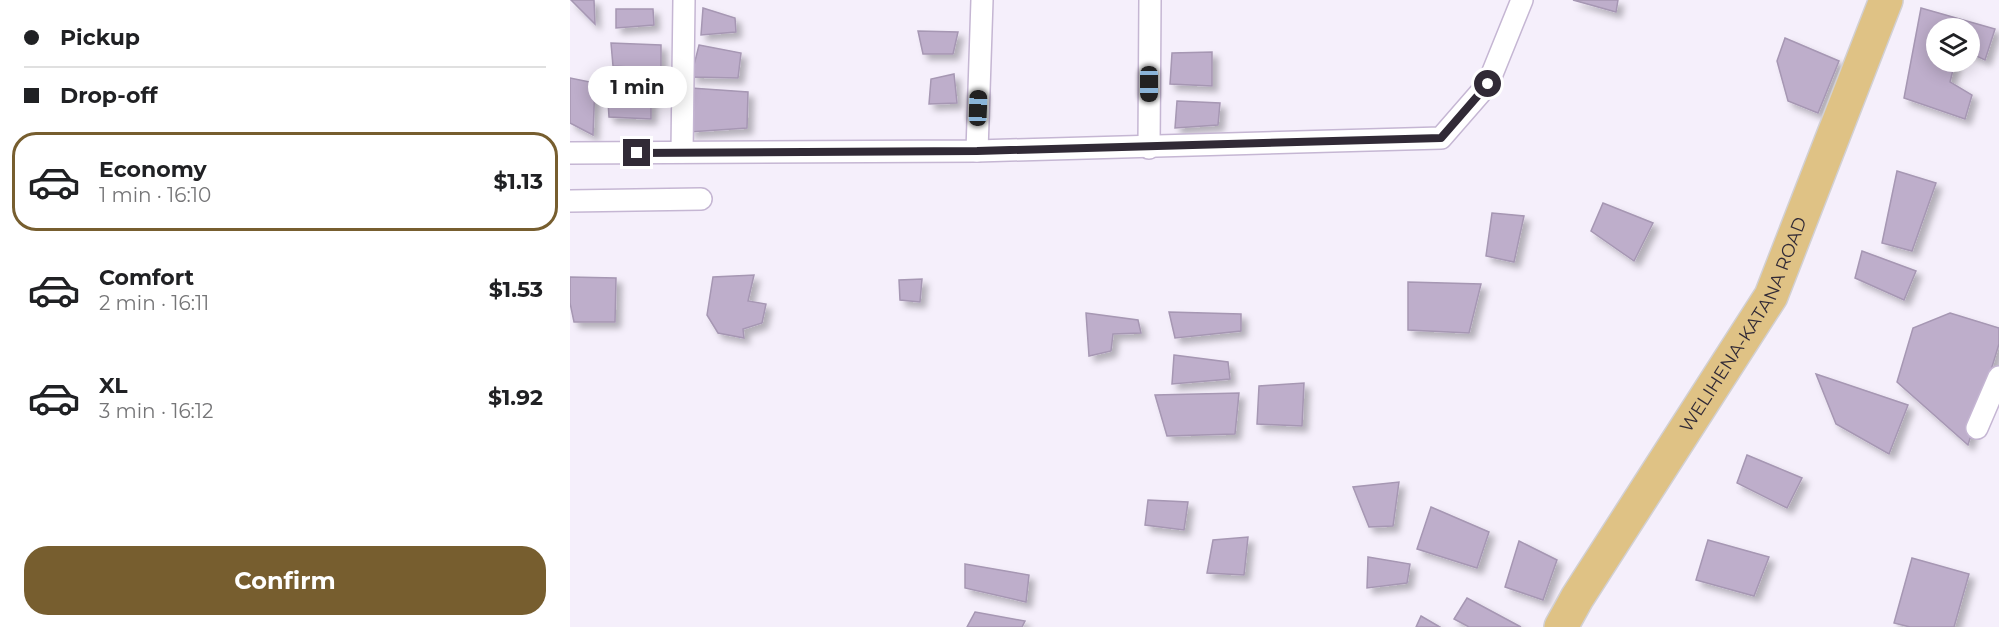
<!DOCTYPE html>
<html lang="en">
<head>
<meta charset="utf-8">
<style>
  :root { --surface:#fff; --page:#f2f2f2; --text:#202124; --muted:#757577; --line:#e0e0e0; --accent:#775e2f }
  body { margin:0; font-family:Montserrat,sans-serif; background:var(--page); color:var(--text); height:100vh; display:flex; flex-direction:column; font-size:22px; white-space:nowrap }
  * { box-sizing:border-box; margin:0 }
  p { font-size:20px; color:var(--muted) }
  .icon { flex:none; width:33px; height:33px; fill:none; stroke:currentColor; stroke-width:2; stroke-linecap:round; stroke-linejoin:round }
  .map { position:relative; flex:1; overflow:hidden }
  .panel { display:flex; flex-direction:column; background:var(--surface); width:570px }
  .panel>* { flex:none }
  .hud { display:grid; align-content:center; height:132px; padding:0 24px; background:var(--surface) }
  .buttons { position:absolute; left:1356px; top:18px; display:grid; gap:12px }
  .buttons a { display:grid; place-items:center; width:54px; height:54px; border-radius:50%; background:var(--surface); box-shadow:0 3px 15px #0003; font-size:30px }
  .end { position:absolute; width:27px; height:27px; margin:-14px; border:8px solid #312a36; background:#fff; box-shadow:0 0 0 3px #fff }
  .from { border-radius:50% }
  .bubble { position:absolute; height:42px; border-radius:21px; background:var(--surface); box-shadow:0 3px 15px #0003; font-size:20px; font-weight:700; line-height:42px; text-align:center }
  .car { position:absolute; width:18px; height:36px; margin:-18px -9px; border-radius:8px; box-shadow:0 0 4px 2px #0007; background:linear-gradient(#222 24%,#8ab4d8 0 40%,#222 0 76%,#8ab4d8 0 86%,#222 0) }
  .hud b { display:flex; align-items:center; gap:21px; height:57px; font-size:22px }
  .hud b+b { border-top:2px solid var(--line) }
  .hud i { width:15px; height:15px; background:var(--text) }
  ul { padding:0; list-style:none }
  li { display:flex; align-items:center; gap:18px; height:99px; margin:0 12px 9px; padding:0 12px; border:3px solid transparent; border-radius:24px }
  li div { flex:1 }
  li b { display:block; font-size:22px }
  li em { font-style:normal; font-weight:700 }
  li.active { border-color:var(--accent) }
  li>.icon { width:54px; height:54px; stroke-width:1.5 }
  .action { display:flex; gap:12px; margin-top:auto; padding:12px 24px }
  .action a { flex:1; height:69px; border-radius:24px; background:var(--accent); color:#fff; font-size:24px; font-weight:700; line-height:69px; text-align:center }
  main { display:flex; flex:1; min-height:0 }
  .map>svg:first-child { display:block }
</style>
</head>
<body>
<main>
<section class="panel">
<div class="hud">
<b><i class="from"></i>Pickup</b>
<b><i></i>Drop-off</b>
</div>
<ul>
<li class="active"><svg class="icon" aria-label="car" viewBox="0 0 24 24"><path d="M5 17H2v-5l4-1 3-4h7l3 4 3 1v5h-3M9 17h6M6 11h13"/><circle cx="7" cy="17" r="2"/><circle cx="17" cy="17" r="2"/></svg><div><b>Economy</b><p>1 min · 16:10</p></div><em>$1.13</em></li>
<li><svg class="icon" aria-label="car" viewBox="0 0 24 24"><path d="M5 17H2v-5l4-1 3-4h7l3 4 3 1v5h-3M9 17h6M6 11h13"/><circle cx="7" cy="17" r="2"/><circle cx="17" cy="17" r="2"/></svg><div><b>Comfort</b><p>2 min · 16:11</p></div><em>$1.53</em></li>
<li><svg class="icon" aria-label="car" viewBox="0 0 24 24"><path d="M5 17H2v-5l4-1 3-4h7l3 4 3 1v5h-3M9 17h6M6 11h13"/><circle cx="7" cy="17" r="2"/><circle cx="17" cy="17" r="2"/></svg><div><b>XL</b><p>3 min · 16:12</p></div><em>$1.92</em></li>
</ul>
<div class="action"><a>Confirm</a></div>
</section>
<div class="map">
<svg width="1429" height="627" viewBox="0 0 1429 627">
  <defs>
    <filter id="shadow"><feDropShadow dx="5.5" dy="5.5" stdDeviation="3" flood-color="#0004"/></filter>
  </defs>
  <rect width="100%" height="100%" fill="#f5effb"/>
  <g fill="#beaecb" stroke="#a697b3" stroke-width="1.5" filter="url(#shadow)">
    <polygon points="1,0 24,0 25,24"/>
    <polygon points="1003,0 1048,0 1046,12"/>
    <polygon points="133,8 165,18 166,32 131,35"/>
    <polygon points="1351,8 1425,29 1415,60 1400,53 1400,28 1366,28 1366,62 1385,62 1380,82 1402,95 1395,119 1334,98"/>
    <polygon points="46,9 83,9 84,25 46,28"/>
    <polygon points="348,31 388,32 383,54 353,54"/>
    <polygon points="1215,38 1269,61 1248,113 1218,101 1207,61"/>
    <polygon points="41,43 91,45 91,69 43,66"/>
    <polygon points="129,45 171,53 168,78 121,77"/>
    <polygon points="642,52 642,86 600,84 602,53"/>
    <polygon points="384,74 387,103 359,104 361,79"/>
    <polygon points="0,78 25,83 23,135 0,123"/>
    <polygon points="81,80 81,119 39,117 37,86"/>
    <polygon points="121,88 178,92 177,128 119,132"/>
    <polygon points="607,101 650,103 648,125 605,128"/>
    <polygon points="1327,171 1366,183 1342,251 1312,243"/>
    <polygon points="1033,203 1083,223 1064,261 1021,231"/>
    <polygon points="922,213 954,216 944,262 916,256"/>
    <polygon points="1292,251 1346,271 1334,300 1285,278"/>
    <polygon points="184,275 178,301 196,304 192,323 173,329 174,338 148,333 137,315 143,277"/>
    <polygon points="0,277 46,278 45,322 4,322 0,303"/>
    <polygon points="352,279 350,302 330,300 329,280"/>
    <polygon points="838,282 911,284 899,333 838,330"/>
    <polygon points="599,312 671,314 671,331 605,338"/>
    <polygon points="516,313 568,320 571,333 543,334 541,351 519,356"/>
    <polygon points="1380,313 1429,328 1429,344 1398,445 1327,382 1343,328"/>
    <polygon points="604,355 658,362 660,379 602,384"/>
    <polygon points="1246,374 1338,405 1319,454 1266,424"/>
    <polygon points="734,383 732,426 687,424 689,386"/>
    <polygon points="669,393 665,434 597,436 585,395"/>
    <polygon points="1177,455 1232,478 1217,508 1167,483"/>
    <polygon points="829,482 823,526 799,527 783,487"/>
    <polygon points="578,500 618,502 614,530 575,525"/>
    <polygon points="861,507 919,532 907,568 847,549"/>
    <polygon points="678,537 674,575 637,573 643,540"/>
    <polygon points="1138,540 1199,557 1184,596 1126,580"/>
    <polygon points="949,541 987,560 973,600 935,587"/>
    <polygon points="798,557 840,564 837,583 797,588"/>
    <polygon points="1342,558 1399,574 1384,627 1340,627 1324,623"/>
    <polygon points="395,564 459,575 456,602 395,588"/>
    <polygon points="897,598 951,627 899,627 884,619"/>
    <polygon points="405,612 455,621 452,627 397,627"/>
    <polygon points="851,616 870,627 846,627"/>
  </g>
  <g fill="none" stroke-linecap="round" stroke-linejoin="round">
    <defs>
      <g id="street">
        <polyline points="579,148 580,0"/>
        <polyline points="407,151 412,0"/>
        <polyline points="112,152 114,0"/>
        <polyline points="0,153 407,151 871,138 918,84 952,0"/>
        <polyline points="0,201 131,199"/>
        <polyline points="1407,428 1429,377"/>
      </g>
      <g id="primary">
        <path id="s1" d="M991 627 1007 598 1201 296 1316 0"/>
      </g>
    </defs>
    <use href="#street" stroke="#c5b6d3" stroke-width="24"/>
    <use href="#primary" stroke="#d2d0d3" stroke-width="36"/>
    <use href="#street" stroke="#fff" stroke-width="21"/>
    <use href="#primary" stroke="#dfc285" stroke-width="33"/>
  </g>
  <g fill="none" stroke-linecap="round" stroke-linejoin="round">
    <polyline stroke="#312a36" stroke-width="8" points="67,153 407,151 871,138 918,84"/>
  </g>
  <g text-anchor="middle" stroke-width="4.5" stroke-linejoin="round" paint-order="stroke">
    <g font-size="18" fill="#312a36" stroke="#f5effb">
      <text dy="6" stroke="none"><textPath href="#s1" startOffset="354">WELIHENA-KATANA ROAD</textPath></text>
    </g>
  </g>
</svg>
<div class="buttons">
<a><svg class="icon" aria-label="layers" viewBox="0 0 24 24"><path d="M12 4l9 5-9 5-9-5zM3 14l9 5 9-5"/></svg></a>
</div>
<i class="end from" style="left:918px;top:84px"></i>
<i class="end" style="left:67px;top:153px"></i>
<div class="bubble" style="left:18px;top:66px;width:99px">1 min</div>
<i class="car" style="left:579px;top:84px;rotate:180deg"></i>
<i class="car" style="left:408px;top:108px;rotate:2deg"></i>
</div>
</main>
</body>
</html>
